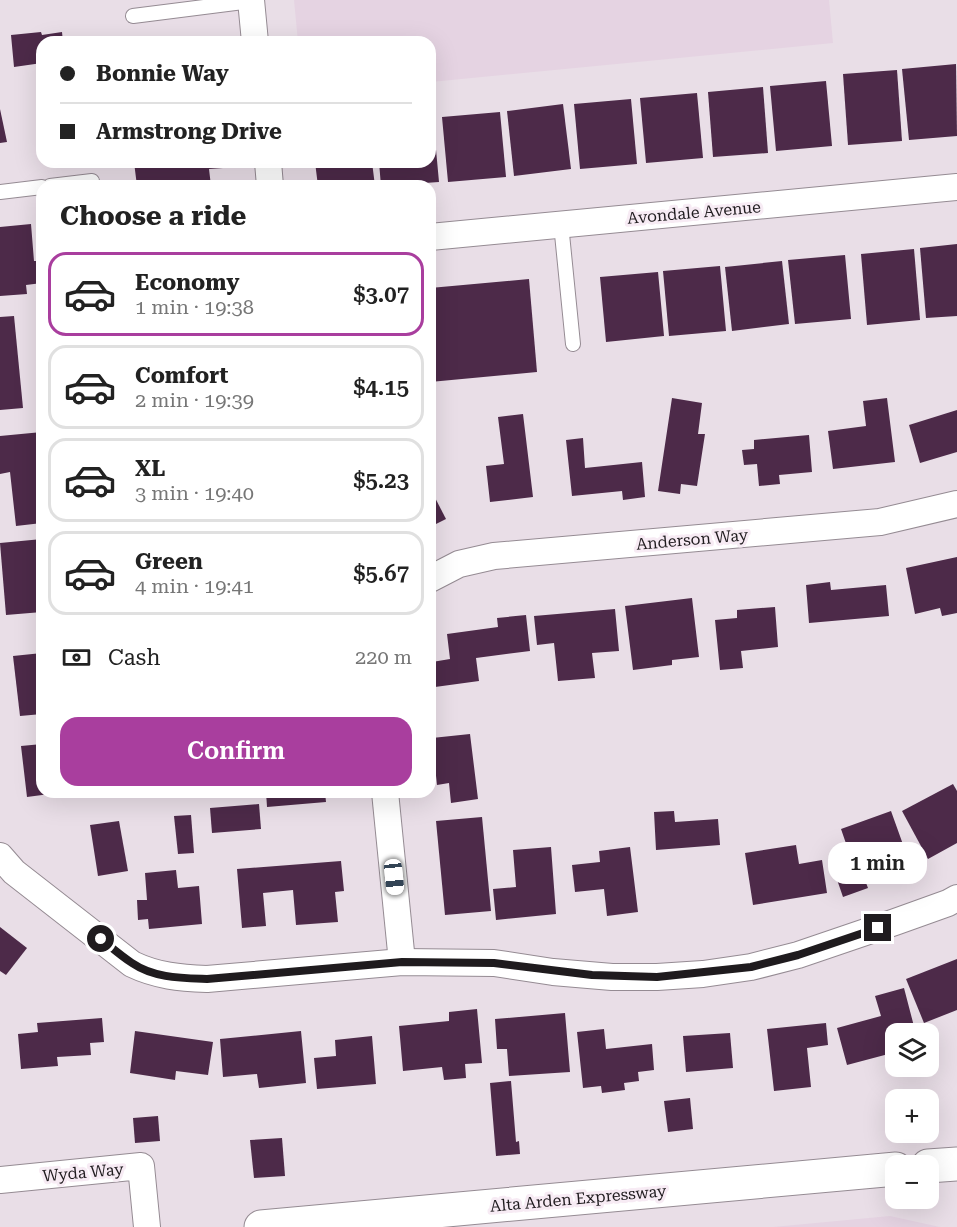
<!DOCTYPE html>
<html lang="en">
<head>
<meta charset="utf-8">
<style>
  :root { --surface:#fff; --page:#f6f6f6; --text:#222; --muted:#767676; --line:#e0e0e0; --accent:#a93e9e }
  body { margin:0; font-family:"Roboto Serif",serif; background:var(--page); color:var(--text); height:100vh; display:flex; flex-direction:column; font-size:22px; white-space:nowrap }
  * { box-sizing:border-box; margin:0 }
  p { font-size:20px; color:var(--muted) }
  .icon { flex:none; width:33px; height:33px; fill:none; stroke:currentColor; stroke-width:2; stroke-linecap:round; stroke-linejoin:round }
  .map { position:relative; flex:1; overflow:hidden }
  .sheet { position:absolute; left:36px; top:180px; width:400px; height:618px; display:flex; flex-direction:column; background:var(--surface); border-radius:18px; box-shadow:0 6px 24px #0002 }
  .sheet>* { flex:none }
  .banner { position:absolute; left:36px; top:36px; width:400px; height:132px; border-radius:18px; box-shadow:0 6px 24px #0002; display:grid; align-content:center; height:132px; padding:0 24px; background:var(--surface) }
  .tools { position:absolute; left:885px; top:1023px; display:grid; gap:12px }
  .tools a { display:grid; place-items:center; width:54px; height:54px; border-radius:12px; background:var(--surface); box-shadow:0 6px 24px #0002; font-size:30px }
  .end { position:absolute; width:27px; height:27px; margin:-14px; border:8px solid #1f1b1e; background:#fff; box-shadow:0 0 0 3px #fff }
  .from { border-radius:50% }
  .bubble { position:absolute; height:42px; border-radius:18px; background:var(--surface); box-shadow:0 6px 24px #0002; font-size:20px; font-weight:600; line-height:42px; text-align:center }
  .car { position:absolute; width:18px; height:36px; margin:-18px -9px; border-radius:8px; box-shadow:0 0 4px 2px #0007; background:linear-gradient(#fff 24%,#345 0 40%,#fff 0 76%,#345 0 86%,#fff 0) }
  .banner b { display:flex; align-items:center; gap:21px; height:57px; font-size:22px }
  .banner b+b { border-top:2px solid var(--line) }
  .banner i { width:15px; height:15px; background:var(--text) }
  ul { padding:0; list-style:none }
  li { display:flex; align-items:center; gap:18px; height:84px; margin:0 12px 9px; padding:0 12px; border:3px solid var(--line); border-radius:18px }
  li div { flex:1 }
  li b { display:block; font-size:22px }
  li em { font-style:normal; font-weight:600 }
  li.current { border-color:var(--accent) }
  li>.icon { width:54px; height:54px; stroke-width:1.5 }
  h2 { padding:0 24px; font-size:27px; line-height:72px }
  .pay { display:flex; align-items:center; gap:15px; height:66px; padding:0 24px; font-size:22px }
  .pay p { margin-inline-start:auto }
  .cta { display:flex; gap:12px; margin-top:auto; padding:12px 24px }
  .cta a { flex:1; height:69px; border-radius:18px; background:var(--accent); color:#fff; font-size:24px; font-weight:600; line-height:69px; text-align:center }
  .map>svg:first-child { display:block }
</style>
</head>
<body>
<div class="map">
<svg width="957" height="1227" viewBox="0 0 957 1227">
  <rect width="100%" height="100%" fill="#e9dee7"/>
  <g fill="#e5d3e2">
    <polygon points="294,0 829,0 833,43 431,82 430,42 298,42"/>
    <polygon points="890,1216 940,1227 773,1227"/>
  </g>
  <g fill="#4d2a49">
    <polygon points="41,32 42,35 62,32 63,42 42,42 42,63 14,67 11,35"/>
    <polygon points="956,64 957,136 909,140 902,69"/>
    <polygon points="897,70 902,141 848,145 843,74"/>
    <polygon points="826,81 832,146 776,151 770,86"/>
    <polygon points="763,87 768,153 713,157 708,92"/>
    <polygon points="697,93 703,158 646,163 640,98"/>
    <polygon points="631,99 637,164 580,169 574,104"/>
    <polygon points="563,104 571,169 514,176 507,111"/>
    <polygon points="0,109 7,142 0,143"/>
    <polygon points="500,112 506,177 448,182 442,117"/>
    <polygon points="433,117 439,182 381,186 379,162 430,162 430,118"/>
    <polygon points="134,162 222,162 223,168 209,169 211,186 137,186"/>
    <polygon points="315,162 372,162 375,186 318,186"/>
    <polygon points="31,224 34,261 40,261 42,283 26,285 27,294 0,296 0,227"/>
    <polygon points="957,244 957,316 926,318 920,248"/>
    <polygon points="914,249 920,320 867,325 861,254"/>
    <polygon points="845,255 851,319 795,324 788,260"/>
    <polygon points="782,261 789,324 732,331 725,267"/>
    <polygon points="720,266 726,331 669,336 663,271"/>
    <polygon points="658,272 664,336 606,342 600,277"/>
    <polygon points="529,279 537,372 430,382 430,288"/>
    <polygon points="14,316 23,408 0,410 0,317"/>
    <polygon points="672,398 702,403 698,434 705,434 697,486 681,484 680,494 658,491"/>
    <polygon points="887,398 895,462 833,469 828,431 866,426 863,401"/>
    <polygon points="957,410 957,452 920,463 909,425"/>
    <polygon points="523,414 533,497 490,502 486,466 504,464 498,417"/>
    <polygon points="42,432 42,523 16,526 10,472 0,474 0,436"/>
    <polygon points="809,435 812,472 779,475 780,484 759,486 757,464 744,465 742,450 754,449 754,440"/>
    <polygon points="583,438 585,468 642,462 645,497 623,500 622,491 572,496 566,440"/>
    <polygon points="430,488 446,519 430,527"/>
    <polygon points="42,539 42,612 6,615 0,543"/>
    <polygon points="957,557 957,613 942,616 940,608 915,614 906,568"/>
    <polygon points="830,582 831,590 886,585 889,616 809,623 806,585"/>
    <polygon points="692,598 699,657 672,660 672,665 633,670 625,606"/>
    <polygon points="775,607 778,647 741,651 743,668 720,670 715,620 737,618 737,610"/>
    <polygon points="615,609 619,651 592,653 595,678 558,681 554,643 537,645 534,616"/>
    <polygon points="526,615 530,651 476,658 479,681 435,687 432,662 450,659 447,634 498,627 497,618"/>
    <polygon points="42,653 42,714 20,716 13,656"/>
    <polygon points="470,734 478,799 451,803 449,783 437,785 432,738"/>
    <polygon points="42,744 42,792 57,793 27,797 21,746"/>
    <polygon points="953,784 957,791 957,843 928,859 902,811"/>
    <polygon points="266,792 325,792 326,802 267,807"/>
    <polygon points="259,804 261,829 212,833 210,808"/>
    <polygon points="674,811 675,822 718,819 720,845 656,850 654,812"/>
    <polygon points="891,811 910,864 883,873 881,868 863,875 868,888 843,897 832,865 851,858 841,829"/>
    <polygon points="191,815 194,853 178,854 174,816"/>
    <polygon points="482,817 491,911 445,915 436,821"/>
    <polygon points="119,821 128,871 98,876 90,825"/>
    <polygon points="796,845 799,864 822,860 827,893 753,905 745,853"/>
    <polygon points="551,847 556,914 496,920 493,889 516,887 513,850"/>
    <polygon points="630,847 638,912 607,916 604,889 575,892 572,865 600,862 599,851"/>
    <polygon points="341,861 344,891 335,892 338,922 296,925 293,890 263,893 266,926 242,928 237,869"/>
    <polygon points="176,870 178,888 199,886 202,924 149,929 148,919 138,920 137,900 147,900 145,873"/>
    <polygon points="0,927 27,948 6,975 0,971"/>
    <polygon points="957,959 957,1010 924,1023 906,979"/>
    <polygon points="904,988 916,1034 896,1034 896,1052 847,1065 837,1028 881,1016 875,996"/>
    <polygon points="477,1009 482,1063 465,1064 466,1078 444,1080 442,1067 403,1071 399,1026 449,1021 449,1012"/>
    <polygon points="565,1013 570,1072 509,1076 507,1049 497,1049 495,1019"/>
    <polygon points="102,1018 104,1042 90,1043 91,1055 57,1057 58,1066 21,1069 18,1034 38,1032 37,1023"/>
    <polygon points="826,1023 828,1045 807,1048 811,1087 774,1091 767,1029"/>
    <polygon points="604,1029 606,1049 652,1044 654,1070 638,1072 639,1081 624,1083 625,1090 602,1093 601,1086 583,1088 577,1032"/>
    <polygon points="135,1031 213,1042 208,1075 176,1071 175,1080 130,1073"/>
    <polygon points="301,1031 306,1083 259,1088 257,1074 223,1077 220,1039"/>
    <polygon points="730,1033 733,1068 686,1072 683,1036"/>
    <polygon points="372,1036 376,1084 317,1089 314,1058 336,1056 335,1040"/>
    <polygon points="511,1081 516,1142 519,1141 520,1154 496,1156 490,1083"/>
    <polygon points="690,1098 693,1129 668,1132 664,1101"/>
    <polygon points="158,1116 160,1141 135,1143 133,1118"/>
    <polygon points="282,1138 285,1176 254,1178 250,1140"/>
  </g>
  <g fill="none" stroke-linecap="round" stroke-linejoin="round">
    <defs>
      <g id="service">
        <polyline points="133,16 251,1"/>
        <polyline points="50,186 92,181"/>
        <polyline points="0,192 42,187"/>
        <polyline points="561,224 573,344"/>
      </g>
      <g id="minor">
        <polyline points="251,0 255,42"/>
        <polyline points="268,162 270,186"/>
        <polyline points="430,237 957,187"/>
        <polyline points="430,579 459,564 494,556 880,522 957,504"/>
        <polyline points="385,792 402,962"/>
        <path d="M0 856 14 872 132 964C157 976 180 978 207 979L402 962 494 963 553 972 612 977H657L703 974 751 967 798 955 895 922 948 903 957 898"/>
        <polyline points="0,1180 141,1166 147,1227"/>
      </g>
      <g id="secondary">
        <polyline points="928,1166 957,1164"/>
        <polyline points="261,1227 896,1169"/>
      </g>
    </defs>
    <use href="#service" stroke="#958b93" stroke-width="16"/>
    <use href="#minor" stroke="#958b93" stroke-width="28"/>
    <use href="#secondary" stroke="#958b93" stroke-width="35"/>
    <use href="#service" stroke="#fff" stroke-width="14"/>
    <use href="#minor" stroke="#fff" stroke-width="26"/>
    <use href="#secondary" stroke="#fff" stroke-width="33"/>
  </g>
  <g fill="none" stroke-linecap="round" stroke-linejoin="round">
    <path stroke="#1f1b1e" stroke-width="8" d="M101 939C111 947 121 956 132 963 154 978 181 978 207 979L402 962 494 963 592 975 657 977 751 967 798 955 878 928"/>
  </g>
  <g text-anchor="middle" stroke-width="6" stroke-linejoin="round" paint-order="stroke">
    <g font-size="16" fill="#1f1b1e" stroke="#f7ebf4">
      <text transform="translate(694 212) rotate(-5)" y="6">Avondale Avenue</text>
      <text transform="translate(692 539) rotate(-5)" y="6">Anderson Way</text>
      <text transform="translate(83 1172) rotate(-5)" y="6">Wyda Way</text>
      <text transform="translate(578 1198) rotate(-5)" y="6">Alta Arden Expressway</text>
    </g>
  </g>
</svg>
<div class="tools">
<a><svg class="icon" aria-label="layers" viewBox="0 0 24 24"><path d="M12 4l9 5-9 5-9-5zM3 14l9 5 9-5"/></svg></a>
<a>+</a>
<a>−</a>
</div>
<i class="end from" style="left:101px;top:939px"></i>
<i class="end" style="left:878px;top:928px"></i>
<div class="bubble" style="left:828px;top:842px;width:99px">1 min</div>
<i class="car" style="left:394px;top:877px;rotate:174deg"></i>
<div class="banner">
<b><i class="from"></i>Bonnie Way</b>
<b><i></i>Armstrong Drive</b>
</div>
<section class="sheet">
<h2>Choose a ride</h2>
<ul>
<li class="current"><svg class="icon" aria-label="car" viewBox="0 0 24 24"><path d="M5 17H2v-5l4-1 3-4h7l3 4 3 1v5h-3M9 17h6M6 11h13"/><circle cx="7" cy="17" r="2"/><circle cx="17" cy="17" r="2"/></svg><div><b>Economy</b><p>1 min · 19:38</p></div><em>$3.07</em></li>
<li><svg class="icon" aria-label="car" viewBox="0 0 24 24"><path d="M5 17H2v-5l4-1 3-4h7l3 4 3 1v5h-3M9 17h6M6 11h13"/><circle cx="7" cy="17" r="2"/><circle cx="17" cy="17" r="2"/></svg><div><b>Comfort</b><p>2 min · 19:39</p></div><em>$4.15</em></li>
<li><svg class="icon" aria-label="car" viewBox="0 0 24 24"><path d="M5 17H2v-5l4-1 3-4h7l3 4 3 1v5h-3M9 17h6M6 11h13"/><circle cx="7" cy="17" r="2"/><circle cx="17" cy="17" r="2"/></svg><div><b>XL</b><p>3 min · 19:40</p></div><em>$5.23</em></li>
<li><svg class="icon" aria-label="car" viewBox="0 0 24 24"><path d="M5 17H2v-5l4-1 3-4h7l3 4 3 1v5h-3M9 17h6M6 11h13"/><circle cx="7" cy="17" r="2"/><circle cx="17" cy="17" r="2"/></svg><div><b>Green</b><p>4 min · 19:41</p></div><em>$5.67</em></li>
</ul>
<div class="pay"><svg class="icon" aria-label="cash" viewBox="0 0 24 24"><path d="M3 7h18v10H3z"/><circle cx="12" cy="12" r="2"/></svg>Cash<p>220 m</p></div>
<div class="cta"><a>Confirm</a></div>
</section>
</div>
</body>
</html>
